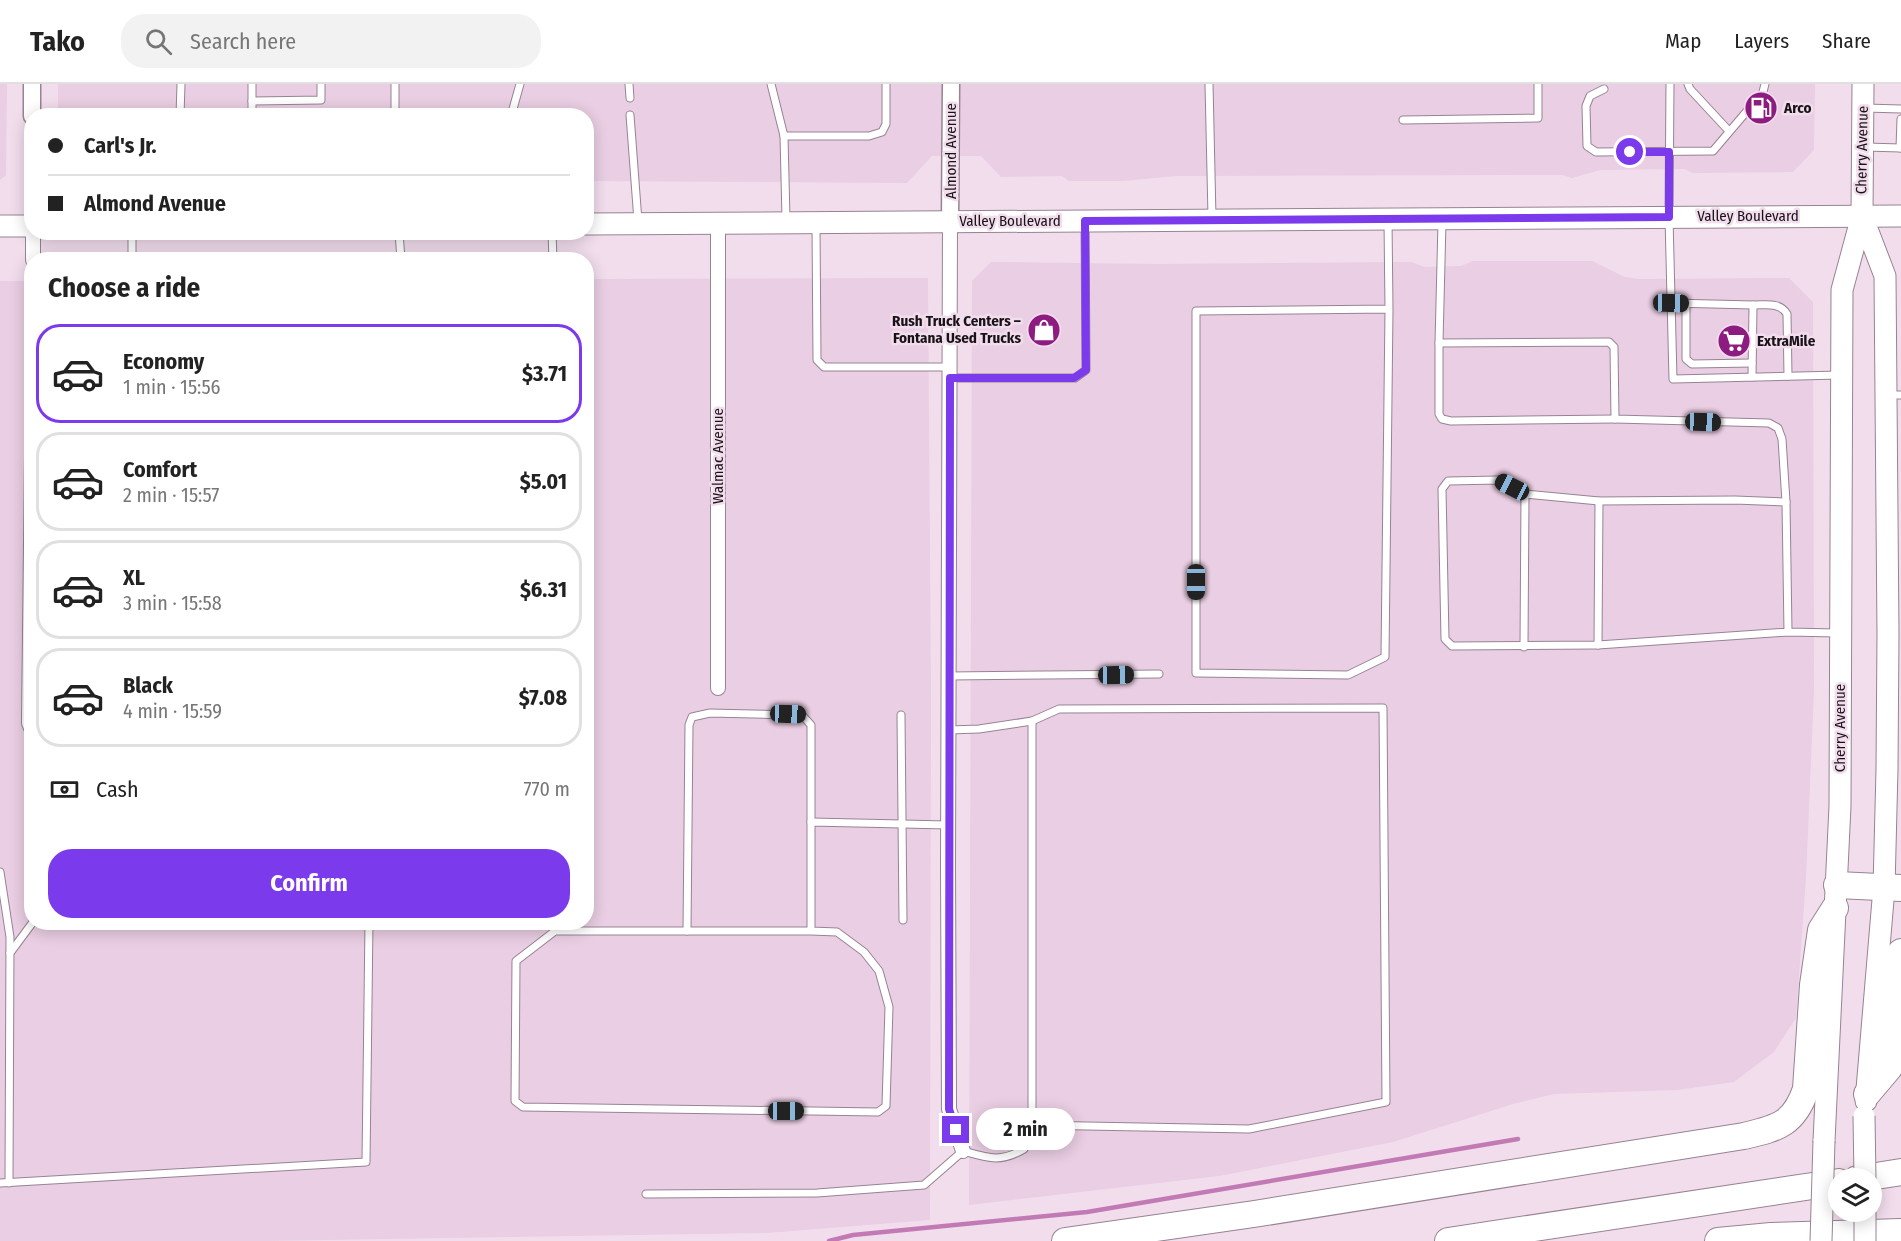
<!DOCTYPE html>
<html lang="en">
<head>
<meta charset="utf-8">
<style>
  :root { --surface:#fff; --page:#f2f2f2; --text:#222; --muted:#767676; --line:#e0e0e0; --accent:#7c3aed }
  body { margin:0; font-family:"Fira Sans Condensed",sans-serif; background:var(--page); color:var(--text); height:100vh; display:flex; flex-direction:column; font-size:22px; white-space:nowrap }
  * { box-sizing:border-box; margin:0 }
  p { font-size:20px; color:var(--muted) }
  .icon { flex:none; width:33px; height:33px; fill:none; stroke:currentColor; stroke-width:2; stroke-linecap:round; stroke-linejoin:round }
  .map { position:relative; flex:1; overflow:hidden }
  .sheet { position:absolute; left:24px; top:168px; width:570px; height:678px; display:flex; flex-direction:column; background:var(--surface); border-radius:24px; box-shadow:0 3px 15px #0003 }
  .sheet>* { flex:none }
  .top-card { position:absolute; left:24px; top:24px; width:570px; height:132px; border-radius:24px; box-shadow:0 3px 15px #0003; display:grid; align-content:center; height:132px; padding:0 24px; background:var(--surface) }
  .buttons { position:absolute; left:1828px; top:1084px; display:grid; gap:12px }
  .buttons a { display:grid; place-items:center; width:54px; height:54px; border-radius:50%; background:var(--surface); box-shadow:0 3px 15px #0003; font-size:30px }
  .end { position:absolute; width:27px; height:27px; margin:-14px; border:8px solid #7c3aed; background:#fff; box-shadow:0 0 0 3px #fff }
  .from { border-radius:50% }
  .bubble { position:absolute; height:42px; border-radius:21px; background:var(--surface); box-shadow:0 3px 15px #0003; font-size:20px; font-weight:700; line-height:42px; text-align:center }
  .car { position:absolute; width:18px; height:36px; margin:-18px -9px; border-radius:8px; box-shadow:0 0 4px 2px #0007; background:linear-gradient(#222 24%,#8ab4d8 0 40%,#222 0 76%,#8ab4d8 0 86%,#222 0) }
  .top-card b { display:flex; align-items:center; gap:21px; height:57px; font-size:22px }
  .top-card b+b { border-top:2px solid var(--line) }
  .top-card i { width:15px; height:15px; background:var(--text) }
  ul { padding:0; list-style:none }
  li { display:flex; align-items:center; gap:18px; height:99px; margin:0 12px 9px; padding:0 12px; border:3px solid var(--line); border-radius:24px }
  li div { flex:1 }
  li b { display:block; font-size:22px }
  li em { font-style:normal; font-weight:700 }
  li.active { border-color:var(--accent) }
  li>.icon { width:54px; height:54px; stroke-width:1.5 }
  h2 { padding:0 24px; font-size:27px; line-height:72px }
  .pay { display:flex; align-items:center; gap:15px; height:66px; padding:0 24px; font-size:22px }
  .pay p { margin-inline-start:auto }
  .action { display:flex; gap:12px; margin-top:auto; padding:12px 24px }
  .action a { flex:1; height:69px; border-radius:24px; background:var(--accent); color:#fff; font-size:24px; font-weight:700; line-height:69px; text-align:center }
  header { display:flex; align-items:center; gap:36px; box-sizing:border-box; height:84px; padding:0 30px; background:var(--surface); border-bottom:2px solid var(--line) }
  header strong { font-size:28px }
  nav { display:flex; gap:33px; margin-inline-start:auto; font-size:21px }
  .search { width:420px; height:54px; background:var(--page); display:flex; align-items:center; gap:15px; box-sizing:border-box; padding:0 21px; border-radius:24px; color:var(--muted); font-size:22px }
  .map>svg:first-child { display:block }
</style>
</head>
<body>
<header>
<strong>Tako</strong>
<div class="search"><svg class="icon" aria-label="search" viewBox="0 0 24 24"><circle cx="10" cy="10" r="6"/><path d="M15 15l6 6"/></svg>Search here</div>
<nav><a>Map</a><a>Layers</a><a>Share</a></nav>
</header>
<div class="map">
<svg width="1901" height="1157" viewBox="0 0 1901 1157">
  <rect width="100%" height="100%" fill="#f2dded"/>
  <g fill="#eacee3">
    <polygon points="0,0 7,0 6,91 0,96"/>
    <polygon points="58,0 1815,0 1814,66 1793,88 1693,89 1684,85 1600,86 1572,94 1562,91 1176,92 1123,97 1069,97 1062,92 1001,93 981,72 932,72 907,99 587,97 586,32 58,31"/>
    <polygon points="1473,177 1592,177 1625,193 1638,195 1789,194 1813,218 1814,606 1806,794 1796,934 1774,968 1734,998 1677,1006 1554,1010 1513,1020 1393,1058 1219,1092 969,1121 972,197 991,178 1157,180 1411,178 1425,183 1461,182"/>
    <polygon points="928,194 931,609 930,1136 767,1149 264,1157 0,1157 0,197 32,197 32,838 586,838 587,195"/>
  </g>
  <g fill="none" stroke-linecap="round" stroke-linejoin="round">
    <polyline stroke="#c27ab5" stroke-width="4.5" points="829,1157 853,1151 1087,1128 1518,1055"/>
    <defs>
      <g id="service">
        <polyline points="629,0 630,14"/>
        <polyline points="771,0 784,52"/>
        <polyline points="1209,0 1212,133"/>
        <polyline points="1670,0 1669,133 1673,295 1840,291"/>
        <polyline points="1688,0 1690,5 1729,47"/>
        <polyline points="1604,5 1590,12 1586,22 1587,62 1596,68 1713,67 1747,27"/>
        <polyline points="1762,12 1765,0"/>
        <polyline points="252,17 321,16 321,0"/>
        <polyline points="1865,24 1901,25"/>
        <polyline points="630,31 638,137"/>
        <polyline points="180,32 181,0"/>
        <polyline points="252,32 252,0"/>
        <polyline points="395,32 395,0"/>
        <polyline points="511,32 520,0"/>
        <polyline points="1403,36 1538,34 1538,0"/>
        <polyline points="1865,63 1901,64"/>
        <polyline points="1900,64 1901,35"/>
        <polyline points="786,135 784,52 869,52 882,48 886,40 886,0"/>
        <polyline points="1388,137 1389,225 1385,573 1348,591 1196,589 1196,227 1389,225"/>
        <polyline points="1442,138 1439,259 1609,258 1614,263 1615,335 1769,339 1778,344 1782,355 1786,418"/>
        <polyline points="816,141 817,276 824,283 950,283"/>
        <polyline points="399,148 401,176"/>
        <polyline points="552,148 553,176"/>
        <polyline points="132,176 132,148"/>
        <polyline points="1671,219 1753,221 1752,293"/>
        <polyline points="1686,219 1686,275 1692,280 1752,279"/>
        <path d="M1753 221C1766 221 1780 218 1787 230L1788 292"/>
        <polyline points="1439,259 1439,330 1442,335 1451,337 1615,335"/>
        <polyline points="950,294 1075,294 1086,286 1085,138"/>
        <polyline points="1888,311 1901,311"/>
        <polyline points="1788,548 1786,418 1735,416 1599,417 1525,410 1499,396 1448,397 1442,405 1445,555 1452,562 1598,561 1788,548 1837,549"/>
        <polyline points="1598,561 1599,417"/>
        <polyline points="1524,563 1525,410"/>
        <polyline points="949,592 1159,590"/>
        <polyline points="901,631 903,836"/>
        <polyline points="949,646 979,645 1032,637 1059,625 1383,624 1386,1018 1249,1045 1032,1041"/>
        <polyline points="0,788 10,853 9,1099"/>
        <polyline points="687,847 689,641 692,633 710,629 802,631 811,641 811,738"/>
        <polyline points="811,847 837,848 864,868 879,887 889,923 886,1022 878,1028 523,1023 515,1017 516,877 555,847 811,847 811,738 948,741"/>
        <polyline points="10,869 33,838"/>
        <polyline points="0,1099 366,1078 369,838"/>
        <path d="M646 1110 817 1109 924 1101 963 1067C988 1074 1000 1079 1024 1065L1032 1041V637"/>
      </g>
      <g id="minor">
        <polyline points="950,138 948,782 949,1025 963,1067"/>
        <polyline points="33,176 33,148"/>
        <polyline points="32,371 29,639 32,646"/>
        <polyline points="718,604 718,139"/>
      </g>
      <g id="tertiary">
        <polyline points="32,32 32,0"/>
        <polyline points="950,138 951,0"/>
      </g>
      <g id="primary">
        <polyline points="1862,132 1885,192 1888,550 1887,685 1884,804 1866,1017"/>
        <polyline points="586,140 1901,132"/>
        <polyline points="0,142 32,142"/>
        <polyline points="1824,1057 1840,722 1842,206 1862,132 1863,0"/>
      </g>
      <g id="motorway">
        <polyline points="1837,801 1901,804"/>
        <polyline points="1867,1010 1889,984 1901,868"/>
        <polyline points="1857,1095 1901,1088"/>
        <path d="M1065 1157 1254 1130 1744 1052C1777 1044 1794 1041 1806 1005L1813 901 1821 846 1835 824"/>
        <polyline points="1448,1157 1839,1098"/>
        <polyline points="1718,1157 1771,1152 1901,1148"/>
      </g>
    </defs>
    <use href="#service" stroke="#978392" stroke-width="9"/>
    <use href="#minor" stroke="#978392" stroke-width="16"/>
    <use href="#tertiary" stroke="#978392" stroke-width="19"/>
    <use href="#primary" stroke="#978392" stroke-width="23"/>
    <use href="#motorway" stroke="#978392" stroke-width="28"/>
    <use href="#service" stroke="#fff" stroke-width="7"/>
    <use href="#minor" stroke="#fff" stroke-width="14"/>
    <use href="#tertiary" stroke="#fff" stroke-width="16"/>
    <use href="#primary" stroke="#fff" stroke-width="21"/>
    <use href="#motorway" stroke="#fff" stroke-width="26"/>
    <defs>
      <g id="primary-bridge">
        <polyline points="1864,1032 1865,1095"/>
        <polyline points="1865,1128 1865,1157"/>
        <polyline points="1821,1157 1824,1057"/>
      </g>
    </defs>
    <use href="#primary-bridge" stroke="#978392" stroke-width="23" stroke-linecap="butt"/>
    <use href="#primary-bridge" stroke="#fff" stroke-width="21"/>
  </g>
  <g fill="none" stroke-linecap="round" stroke-linejoin="round">
    <polyline stroke="#7c3aed" stroke-width="8" points="956,1046 949,1025 950,294 1074,294 1086,286 1085,137 1669,133 1669,68 1630,68"/>
  </g>
  <defs>
    <symbol id="fuel-disc" viewBox="-11 -11 22 22"><circle r="9.5" fill="#8c1c7f" stroke="#f2dded"/><path d="M-5.5-6h7V0h2V4h1.3V-2.5L3-4.5l.8-.8L6-3V5H2.5V1h-1V6h-7ZM-4.2-4.7v3.2H.2V-4.7Z" fill="#fff"/></symbol>
    <symbol id="shop-disc" viewBox="-11 -11 22 22"><circle r="9.5" fill="#8c1c7f" stroke="#f2dded"/><path d="M-5-2.5h2.3a2.7 3.5 0 0 1 5.4 0H5L5.5 6h-11ZM-1.5-2.5h3a1.5 2.3 0 0 0-3 0Z" fill="#fff"/></symbol>
    <symbol id="supermarket-disc" viewBox="-11 -11 22 22"><circle r="9.5" fill="#8c1c7f" stroke="#f2dded"/><path d="M-6-5.5h2.5l.6 2H6L4.5 2H-2.5L-4.4-4H-6ZM-1.5 3.2a1.3 1.3 0 1 0 .1 0ZM3 3.2a1.3 1.3 0 1 0 .1 0Z" fill="#fff"/></symbol>
  </defs>
  <g fill-rule="evenodd">
    <use href="#fuel-disc" x="1742" y="5" width="38" height="38"/>
    <use href="#shop-disc" x="1025" y="227" width="38" height="38"/>
    <use href="#supermarket-disc" x="1715" y="238" width="38" height="38"/>
  </g>
  <g text-anchor="middle" stroke-width="5" stroke-linejoin="round" paint-order="stroke">
    <g font-size="15" font-weight="bold" fill="#191218" stroke="#f2dded" text-anchor="start">
      <text x="1784" y="29">Arco</text>
      <text x="1021" y="242" text-anchor="end">Rush Truck Centers –<tspan x="1021" dy="17">Fontana Used Trucks</tspan></text>
      <text x="1757" y="262">ExtraMile</text>
    </g>
    <g font-size="15" fill="#191218" stroke="#f2dded">
      <text transform="translate(1862 66) rotate(-89)" y="5">Cherry Avenue</text>
      <text transform="translate(951 67) rotate(-90)" y="5">Almond Avenue</text>
      <text x="1748" y="137">Valley Boulevard</text>
      <text x="1010" y="142">Valley Boulevard</text>
      <text transform="translate(718 372) rotate(-90)" y="5">Walmac Avenue</text>
      <text transform="translate(1840 644) rotate(-90)" y="5">Cherry Avenue</text>
    </g>
  </g>
</svg>
<div class="buttons">
<a><svg class="icon" aria-label="layers" viewBox="0 0 24 24"><path d="M12 4l9 5-9 5-9-5zM3 14l9 5 9-5"/></svg></a>
</div>
<i class="end from" style="left:1630px;top:68px"></i>
<i class="end" style="left:956px;top:1046px"></i>
<div class="bubble" style="left:976px;top:1024px;width:99px">2 min</div>
<i class="car" style="left:1671px;top:219px;rotate:91deg"></i>
<i class="car" style="left:1703px;top:338px;rotate:92deg"></i>
<i class="car" style="left:1512px;top:403px;rotate:297deg"></i>
<i class="car" style="left:1196px;top:498px;rotate:180deg"></i>
<i class="car" style="left:1116px;top:591px;rotate:89deg"></i>
<i class="car" style="left:788px;top:630px;rotate:92deg"></i>
<i class="car" style="left:786px;top:1027px;rotate:90deg"></i>
<div class="top-card">
<b><i class="from"></i>Carl's Jr.</b>
<b><i></i>Almond Avenue</b>
</div>
<section class="sheet">
<h2>Choose a ride</h2>
<ul>
<li class="active"><svg class="icon" aria-label="car" viewBox="0 0 24 24"><path d="M5 17H2v-5l4-1 3-4h7l3 4 3 1v5h-3M9 17h6M6 11h13"/><circle cx="7" cy="17" r="2"/><circle cx="17" cy="17" r="2"/></svg><div><b>Economy</b><p>1 min · 15:56</p></div><em>$3.71</em></li>
<li><svg class="icon" aria-label="car" viewBox="0 0 24 24"><path d="M5 17H2v-5l4-1 3-4h7l3 4 3 1v5h-3M9 17h6M6 11h13"/><circle cx="7" cy="17" r="2"/><circle cx="17" cy="17" r="2"/></svg><div><b>Comfort</b><p>2 min · 15:57</p></div><em>$5.01</em></li>
<li><svg class="icon" aria-label="car" viewBox="0 0 24 24"><path d="M5 17H2v-5l4-1 3-4h7l3 4 3 1v5h-3M9 17h6M6 11h13"/><circle cx="7" cy="17" r="2"/><circle cx="17" cy="17" r="2"/></svg><div><b>XL</b><p>3 min · 15:58</p></div><em>$6.31</em></li>
<li><svg class="icon" aria-label="car" viewBox="0 0 24 24"><path d="M5 17H2v-5l4-1 3-4h7l3 4 3 1v5h-3M9 17h6M6 11h13"/><circle cx="7" cy="17" r="2"/><circle cx="17" cy="17" r="2"/></svg><div><b>Black</b><p>4 min · 15:59</p></div><em>$7.08</em></li>
</ul>
<div class="pay"><svg class="icon" aria-label="cash" viewBox="0 0 24 24"><path d="M3 7h18v10H3z"/><circle cx="12" cy="12" r="2"/></svg>Cash<p>770 m</p></div>
<div class="action"><a>Confirm</a></div>
</section>
</div>
</body>
</html>
